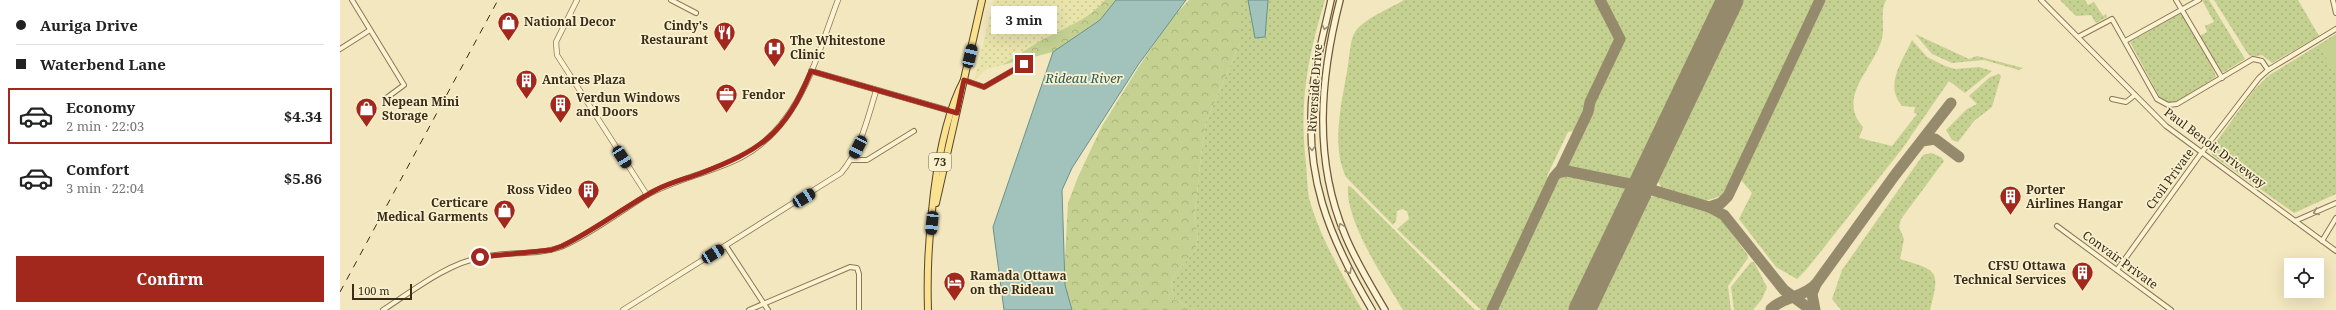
<!DOCTYPE html>
<html lang="en">
<head>
<meta charset="utf-8">
<style>
  :root { --surface:#fff; --page:#f6f6f6; --text:#222; --muted:#767676; --line:#e0e0e0; --accent:#a2281e }
  body { margin:0; font-family:"Noto Serif",serif; background:var(--page); color:var(--text); height:100vh; display:flex; flex-direction:column; font-size:15px; white-space:nowrap }
  * { box-sizing:border-box; margin:0 }
  p { font-size:13px; color:var(--muted) }
  .icon { flex:none; width:22px; height:22px; fill:none; stroke:currentColor; stroke-width:2; stroke-linecap:round; stroke-linejoin:round }
  .map { position:relative; flex:1; overflow:hidden }
  .details { display:flex; flex-direction:column; background:var(--surface); width:340px }
  .details>* { flex:none }
  .hud { display:grid; align-content:center; height:88px; padding:0 16px; background:var(--surface) }
  .tools { position:absolute; left:1944px; top:258px; display:grid; gap:8px }
  .tools a { display:grid; place-items:center; width:40px; height:40px; border-radius:0px; background:var(--surface); box-shadow:0 4px 16px #0002; font-size:20px }
  .scale { position:absolute; left:12px; bottom:10px; width:60px; box-sizing:border-box; padding-left:4px; border:2px solid #3a2c1b; border-top:0; font-size:11px; line-height:14px; white-space:nowrap; color:#3a2c1b; -webkit-text-stroke:3px #f9f0ce; paint-order:stroke }
  .end { position:absolute; width:18px; height:18px; margin:-9px; border:5px solid #a2281e; background:#fff; box-shadow:0 0 0 2px #fff }
  .from { border-radius:50% }
  .bubble { position:absolute; height:28px; border-radius:0px; background:var(--surface); box-shadow:0 4px 16px #0002; font-size:13px; font-weight:700; line-height:28px; text-align:center }
  .car { position:absolute; width:12px; height:24px; margin:-12px -6px; border-radius:5px; box-shadow:0 0 3px 1px #0007; background:linear-gradient(#222 24%,#8ab4d8 0 40%,#222 0 76%,#8ab4d8 0 86%,#222 0) }
  .hud b { display:flex; align-items:center; gap:14px; height:38px; font-size:15px }
  .hud b+b { border-top:1px solid var(--line) }
  .hud i { width:10px; height:10px; background:var(--text) }
  ul { padding:0; list-style:none }
  li { display:flex; align-items:center; gap:12px; height:56px; margin:0 8px 6px; padding:0 8px; border:2px solid transparent; border-radius:0px }
  li div { flex:1 }
  li b { display:block; font-size:15px }
  li em { font-style:normal; font-weight:700 }
  li.current { border-color:var(--accent) }
  li>.icon { width:36px; height:36px; stroke-width:1.5 }
  .cta { display:flex; gap:8px; margin-top:auto; padding:8px 16px }
  .cta a { flex:1; height:46px; border-radius:0px; background:var(--accent); color:#fff; font-size:16px; font-weight:700; line-height:46px; text-align:center }
  main { display:flex; flex:1; min-height:0 }
  .map>svg:first-child { display:block }
</style>
</head>
<body>
<main>
<section class="details">
<div class="hud">
<b><i class="from"></i>Auriga Drive</b>
<b><i></i>Waterbend Lane</b>
</div>
<ul>
<li class="current"><svg class="icon" aria-label="car" viewBox="0 0 24 24"><path d="M5 17H2v-5l4-1 3-4h7l3 4 3 1v5h-3M9 17h6M6 11h13"/><circle cx="7" cy="17" r="2"/><circle cx="17" cy="17" r="2"/></svg><div><b>Economy</b><p>2 min · 22:03</p></div><em>$4.34</em></li>
<li><svg class="icon" aria-label="car" viewBox="0 0 24 24"><path d="M5 17H2v-5l4-1 3-4h7l3 4 3 1v5h-3M9 17h6M6 11h13"/><circle cx="7" cy="17" r="2"/><circle cx="17" cy="17" r="2"/></svg><div><b>Comfort</b><p>3 min · 22:04</p></div><em>$5.86</em></li>
</ul>
<div class="cta"><a>Confirm</a></div>
</section>
<div class="map">
<svg width="1996" height="310" viewBox="0 0 1996 310">
  <defs>
    <pattern id="farmland-dots" width="8" height="8" patternUnits="userSpaceOnUse"><rect width="8" height="8" fill="#e9e4aa"/><path d="M2 2h.1M6 6h.1" fill="none" stroke="#c9c492" stroke-width="1.8" stroke-linecap="round"/></pattern>
    <pattern id="grass-dots" width="8" height="8" patternUnits="userSpaceOnUse"><rect width="8" height="8" fill="#c4d191"/><path d="M2 2h.1M6 6h.1" fill="none" stroke="#a9b47c" stroke-width="1.8" stroke-linecap="round"/></pattern>
    <pattern id="forest-crowns" width="20" height="18" patternUnits="userSpaceOnUse"><rect width="20" height="18" fill="#c4d191"/><path d="M2 6a3 3 0 1 1 6 0M12 15a3 3 0 1 1 6 0" fill="none" stroke="#a9b47c"/></pattern>
  </defs>
  <rect width="100%" height="100%" fill="#f2e7be"/>
  <polygon fill="url(#farmland-dots)" points="654,0 765,0 759,7 729,28 703,40 662,65 646,69 634,81"/>
  <g fill="url(#grass-dots)">
    <path d="M900 0H985C967 59 959 103 966 164 967 175 967 187 969 198 980 238 1002 274 1022 310H855L834 299 831 283 834 276 856 249 858 235 854 220 862 147 866 122 900 43Z"/>
    <path d="M1064 0H1257L1274 32 1275 41 1233 131 1228 132 1207 176 1210 180 1147 310H1141L1057 229 1069 219 1067 211 1062 209 1057 211 1056 221 1053 225 1006 177C990 143 1003 99 1008 65 1010 54 1010 40 1015 32 1023 19 1051 8 1064 0Z"/>
    <polygon points="1263,0 1381,0 1296,178 1288,180 1229,168 1227,163 1284,38"/>
    <polygon points="1397,0 1476,0 1383,195 1366,201 1321,187 1315,175"/>
    <path d="M1486 0H1546C1539 14 1546 28 1541 42 1531 71 1497 98 1523 127L1519 138 1552 146 1577 114 1574 113 1575 107 1562 106C1544 85 1562 62 1572 40L1587 57 1605 66 1615 69 1639 67 1652 71 1625 93 1609 81 1562 149 1466 270 1457 279 1436 267 1399 219 1412 193 1401 180Z"/>
    <polygon points="1720,0 1745,0 1748,5 1754,2 1763,16 1766,14 1767,17 1756,23 1751,15 1736,16"/>
    <polygon points="1862,0 1869,0 1905,59 1884,72 1880,71 1860,36 1867,32 1865,26 1874,22"/>
    <polygon points="1874,0 1958,0 1979,36 1932,63 1922,55 1912,57 1908,54"/>
    <polygon points="1841,13 1872,66 1876,77 1836,102 1828,103 1820,98 1790,42"/>
    <polygon points="1575,34 1629,59 1637,56 1683,68 1679,70 1644,60 1612,63 1592,54"/>
    <polygon points="1996,34 1996,194 1954,213 1872,155 1871,149 1914,90 1928,76"/>
    <polygon points="1659,74 1661,76 1652,107 1634,121 1618,142 1612,140 1606,130 1627,109 1637,104 1629,96 1650,77"/>
    <path d="M1591 153 1601 157 1604 161 1561 219 1559 227 1564 239 1560 259C1599 271 1600 270 1590 310H1501L1492 299 1502 270 1583 155Z"/>
    <polygon points="1224,174 1285,187 1291,191 1235,310 1155,310 1213,187"/>
    <path d="M1008 186 1011 187 1135 310H1063C1045 280 1005 221 1008 186Z"/>
    <polygon points="1318,195 1367,210 1381,219 1407,254 1408,258 1388,286 1391,310 1251,310 1303,199"/>
    <polygon points="1411,262 1414,262 1427,287 1422,299 1413,310 1394,310 1391,287"/>
  </g>
  <g fill="url(#forest-crowns)">
    <path d="M765 0H776L760 20 713 52 662 65C675 57 688 48 702 40 724 28 748 20 765 0Z"/>
    <polygon points="849,0 900,0 900,43 866,122 862,147 854,220 858,235 856,249 834,276 831,283 834,299 855,310 732,310 725,285 724,275 728,203 738,177 762,126 798,68 830,20"/>
  </g>
  <polygon fill="#c4d191" points="1996,36 1996,75 1979,46"/>
  <g fill="#a2c3bc" stroke="#68928b">
    <polygon points="776,0 846,0 798,65 732,168 722,190 725,285 732,310 664,310 653,227 713,52 760,20"/>
    <polygon points="908,0 928,0 925,37 915,38"/>
  </g>
  <g fill="none" stroke-linecap="round" stroke-linejoin="round">
    <g stroke="#968a6c" stroke-width="11">
      <polyline points="1582,141 1595,139 1619,157"/>
      <polyline points="1319,151 1327,135"/>
      <path d="M1218 173 1227 171 1290 184C1307 185 1314 156 1320 144"/>
      <polyline points="1369,207 1381,203 1388,196 1480,0"/>
      <path d="M1279 235C1286 220 1293 194 1309 189L1369 207 1384 215 1444 290 1471 310"/>
      <path d="M1431 309C1444 296 1463 298 1476 284"/>
      <polyline points="1152,310 1214,177 1221,169 1248,112 1250,102 1280,39 1260,0"/>
      <polyline points="1475,310 1472,294 1476,284 1555,175 1611,103"/>
    </g>
    <polyline stroke="#968a6c" stroke-width="27" points="1242,310 1390,0"/>
    <defs>
      <g id="minor">
        <polyline points="12,0 64,85 45,99"/>
        <polyline points="331,0 356,13"/>
        <polyline points="1701,0 1826,126 1996,251"/>
        <polyline points="1836,0 1882,78"/>
        <polyline points="1993,0 1996,13"/>
        <polyline points="1738,37 1772,19 1817,99 1828,105 1837,104 1913,59 1922,61 1928,70"/>
        <polyline points="1785,41 1859,0"/>
        <polyline points="0,49 30,30"/>
        <polyline points="624,80 644,87 684,64"/>
        <polyline points="1772,99 1786,102 1795,95"/>
        <polyline points="512,160 527,160 574,131"/>
        <polyline points="1955,221 1996,203"/>
        <polyline points="1717,226 1831,310"/>
        <polyline points="1982,241 1996,218"/>
        <polyline points="386,246 428,310"/>
        <polyline points="1777,270 1862,152 1919,78 1928,70 1996,29"/>
        <path d="M43 310C74 290 106 264 142 257 168 251 196 256 221 247 248 236 281 211 307 195"/>
        <polyline points="409,310 510,267 517,268 519,274 519,310"/>
      </g>
      <g id="tertiary">
        <path d="M237 0 216 42 217 55 307 195C336 179 370 173 400 158 460 127 476 58 498 0"/>
        <polyline points="471,71 614,112"/>
        <path d="M283 310 501 173C521 149 527 120 536 91"/>
      </g>
      <g id="secondary">
        <path d="M991 0C985 28 977 57 973 86 963 174 988 236 1032 310"/>
        <path d="M1000 0C980 78 973 159 1005 235 1016 262 1031 286 1045 310"/>
      </g>
      <g id="primary">
        <polyline points="596,203 642,0"/>
        <path d="M588 310C586 247 594 136 624 80"/>
      </g>
    </defs>
    <use href="#minor" stroke="#8c7755" stroke-width="6"/>
    <use href="#tertiary" stroke="#8c7755" stroke-width="6"/>
    <use href="#secondary" stroke="#6e5738" stroke-width="8"/>
    <use href="#primary" stroke="#59442a" stroke-width="8"/>
    <use href="#minor" stroke="#fcf3d2" stroke-width="4"/>
    <use href="#tertiary" stroke="#fcf3d2" stroke-width="4.5"/>
    <use href="#secondary" stroke="#fcf3d2" stroke-width="5.5"/>
    <use href="#primary" stroke="#fae291" stroke-width="6"/>
    <polyline stroke="#3a2c1b" stroke-width="1" stroke-dasharray="7 7" stroke-linecap="butt" points="0,292 158,0"/>
  </g>
  <defs><path id="oneway-chevron" d="M-2-3.5L2.5 0L-2 3.5" fill="none" stroke-width="1.6" stroke-linecap="round" stroke-linejoin="round"/></defs>
  <g stroke="#9b9076">
    <use href="#oneway-chevron" transform="translate(985 27) rotate(103)"/>
    <use href="#oneway-chevron" transform="translate(972 148) rotate(87)"/>
    <use href="#oneway-chevron" transform="translate(1976 212) rotate(159)"/>
    <use href="#oneway-chevron" transform="translate(1001 226) rotate(-111)"/>
    <use href="#oneway-chevron" transform="translate(1009 271) rotate(61)"/>
  </g>
  <g fill="none" stroke-linecap="round" stroke-linejoin="round">
    <path stroke="#a2281e" stroke-width="5" d="M140 257 211 250 222 246C255 230 284 207 316 190 329 183 345 179 359 174 421 150 445 135 471 71L617 113 624 80 644 87 684 64"/>
  </g>
  <defs>
    <symbol id="shop-pin" viewBox="-11 -11 22 30"><path d="M0 17L-7.5 6A9.5 9.5 0 1 1 7.5 6Z" fill="#a2281e" stroke="#f9f0ce"/><path d="M-5-2.5h2.3a2.7 3.5 0 0 1 5.4 0H5L5.5 6h-11ZM-1.5-2.5h3a1.5 2.3 0 0 0-3 0Z" fill="#fff"/></symbol>
    <symbol id="restaurant-pin" viewBox="-11 -11 22 30"><path d="M0 17L-7.5 6A9.5 9.5 0 1 1 7.5 6Z" fill="#a2281e" stroke="#f9f0ce"/><path d="M-5-6h1v4h1v-4h1v4h1v-4h1v5L-1.5 .5V6h-2V.5L-5-1ZM5-6V6H3V1.5H1.5Q1.5-4 5-6Z" fill="#fff"/></symbol>
    <symbol id="hospital-pin" viewBox="-11 -11 22 30"><path d="M0 17L-7.5 6A9.5 9.5 0 1 1 7.5 6Z" fill="#a2281e" stroke="#f9f0ce"/><path d="M-5-5h3v3.5h4V-5h3V5h-3V1.5h-4V5h-3Z" fill="#fff"/></symbol>
    <symbol id="building-pin" viewBox="-11 -11 22 30"><path d="M0 17L-7.5 6A9.5 9.5 0 1 1 7.5 6Z" fill="#a2281e" stroke="#f9f0ce"/><path d="M-4-6H4V6H1V3H-1V6H-4ZM-2.5-4.3h1.7v1.8h-1.7ZM.8-4.3h1.7v1.8H.8ZM-2.5-1h1.7V.8h-1.7ZM.8-1h1.7V.8H.8Z" fill="#fff"/></symbol>
    <symbol id="office-pin" viewBox="-11 -11 22 30"><path d="M0 17L-7.5 6A9.5 9.5 0 1 1 7.5 6Z" fill="#a2281e" stroke="#f9f0ce"/><path d="M-6-3h4V-5.5h4V-3h4V5H-6ZM-1-4.5V-3h2v-1.5ZM-6 0V1H6V0Z" fill="#fff"/></symbol>
    <symbol id="hotel-pin" viewBox="-11 -11 22 30"><path d="M0 17L-7.5 6A9.5 9.5 0 1 1 7.5 6Z" fill="#a2281e" stroke="#f9f0ce"/><path d="M-6-4.5h1.5V1H6V5H4.5V3h-9V5H-6ZM-4 0a1.8 1.8 0 1 1 3.6 0ZM.5 0V-2.5h3Q6-2.5 6 0Z" fill="#fff"/></symbol>
  </defs>
  <g fill-rule="evenodd">
    <use href="#shop-pin" x="156" y="10" width="25" height="34"/>
    <use href="#restaurant-pin" x="372" y="20" width="25" height="34"/>
    <use href="#hospital-pin" x="422" y="36" width="25" height="34"/>
    <use href="#building-pin" x="174" y="68" width="25" height="34"/>
    <use href="#office-pin" x="374" y="82" width="25" height="34"/>
    <use href="#building-pin" x="208" y="92" width="25" height="34"/>
    <use href="#shop-pin" x="14" y="96" width="25" height="34"/>
    <use href="#building-pin" x="236" y="178" width="25" height="34"/>
    <use href="#building-pin" x="1658" y="184" width="25" height="34"/>
    <use href="#shop-pin" x="152" y="198" width="25" height="34"/>
    <use href="#building-pin" x="1730" y="260" width="25" height="34"/>
    <use href="#hotel-pin" x="602" y="270" width="25" height="34"/>
  </g>
  <g text-anchor="middle" stroke-width="3.5" stroke-linejoin="round" paint-order="stroke">
    <rect fill="#f9f0ce" stroke="#736751" stroke-width="1" x="589" y="153" width="22" height="18" rx="3"/>
    <g font-size="11" font-weight="bold" fill="#3a2c1b">
      <text x="600" y="166">73</text>
    </g>
    <g font-size="12" font-weight="bold" fill="#3a2c1b" stroke="#f9f0ce" text-anchor="start">
      <text x="184" y="26">National Decor</text>
      <text x="368" y="30" text-anchor="end">Cindy's<tspan x="368" dy="14">Restaurant</tspan></text>
      <text x="450" y="45">The Whitestone<tspan x="450" dy="14">Clinic</tspan></text>
      <text x="202" y="84">Antares Plaza</text>
      <text x="402" y="99">Fendor</text>
      <text x="236" y="102">Verdun Windows<tspan x="236" dy="14">and Doors</tspan></text>
      <text x="42" y="106">Nepean Mini<tspan x="42" dy="14">Storage</tspan></text>
      <text x="232" y="194" text-anchor="end">Ross Video</text>
      <text x="1686" y="194">Porter<tspan x="1686" dy="14">Airlines Hangar</tspan></text>
      <text x="148" y="207" text-anchor="end">Certicare<tspan x="148" dy="14">Medical Garments</tspan></text>
      <text x="1726" y="270" text-anchor="end">CFSU Ottawa<tspan x="1726" dy="14">Technical Services</tspan></text>
      <text x="630" y="280">Ramada Ottawa<tspan x="630" dy="14">on the Rideau</tspan></text>
    </g>
    <g font-size="12" fill="#3a2c1b" stroke="#f9f0ce">
      <text transform="translate(975 88) rotate(-86)" y="4">Riverside Drive</text>
      <text transform="translate(1875 148) rotate(37)" y="4">Paul Benoit Driveway</text>
      <text transform="translate(1830 179) rotate(-54)" y="4">Croil Private</text>
      <text transform="translate(1780 260) rotate(36)" y="4">Convair Private</text>
    </g>
    <g font-size="13" font-style="italic" fill="#285b5b" stroke="#f9f0ce">
      <text x="744" y="83">Rideau River</text>
    </g>
  </g>
</svg>
<div class="tools">
<a><svg class="icon" aria-label="locate" viewBox="0 0 24 24"><circle cx="12" cy="12" r="6"/><path d="M12 2v4M12 18v4M2 12h4M18 12h4"/></svg></a>
</div>
<div class="scale">100 m</div>
<i class="end from" style="left:140px;top:257px"></i>
<i class="end" style="left:684px;top:64px"></i>
<div class="bubble" style="left:651px;top:6px;width:66px">3 min</div>
<i class="car" style="left:630px;top:56px;rotate:13deg"></i>
<i class="car" style="left:518px;top:147px;rotate:207deg"></i>
<i class="car" style="left:282px;top:157px;rotate:147deg"></i>
<i class="car" style="left:464px;top:198px;rotate:58deg"></i>
<i class="car" style="left:592px;top:223px;rotate:186deg"></i>
<i class="car" style="left:373px;top:254px;rotate:58deg"></i>
</div>
</main>
</body>
</html>
